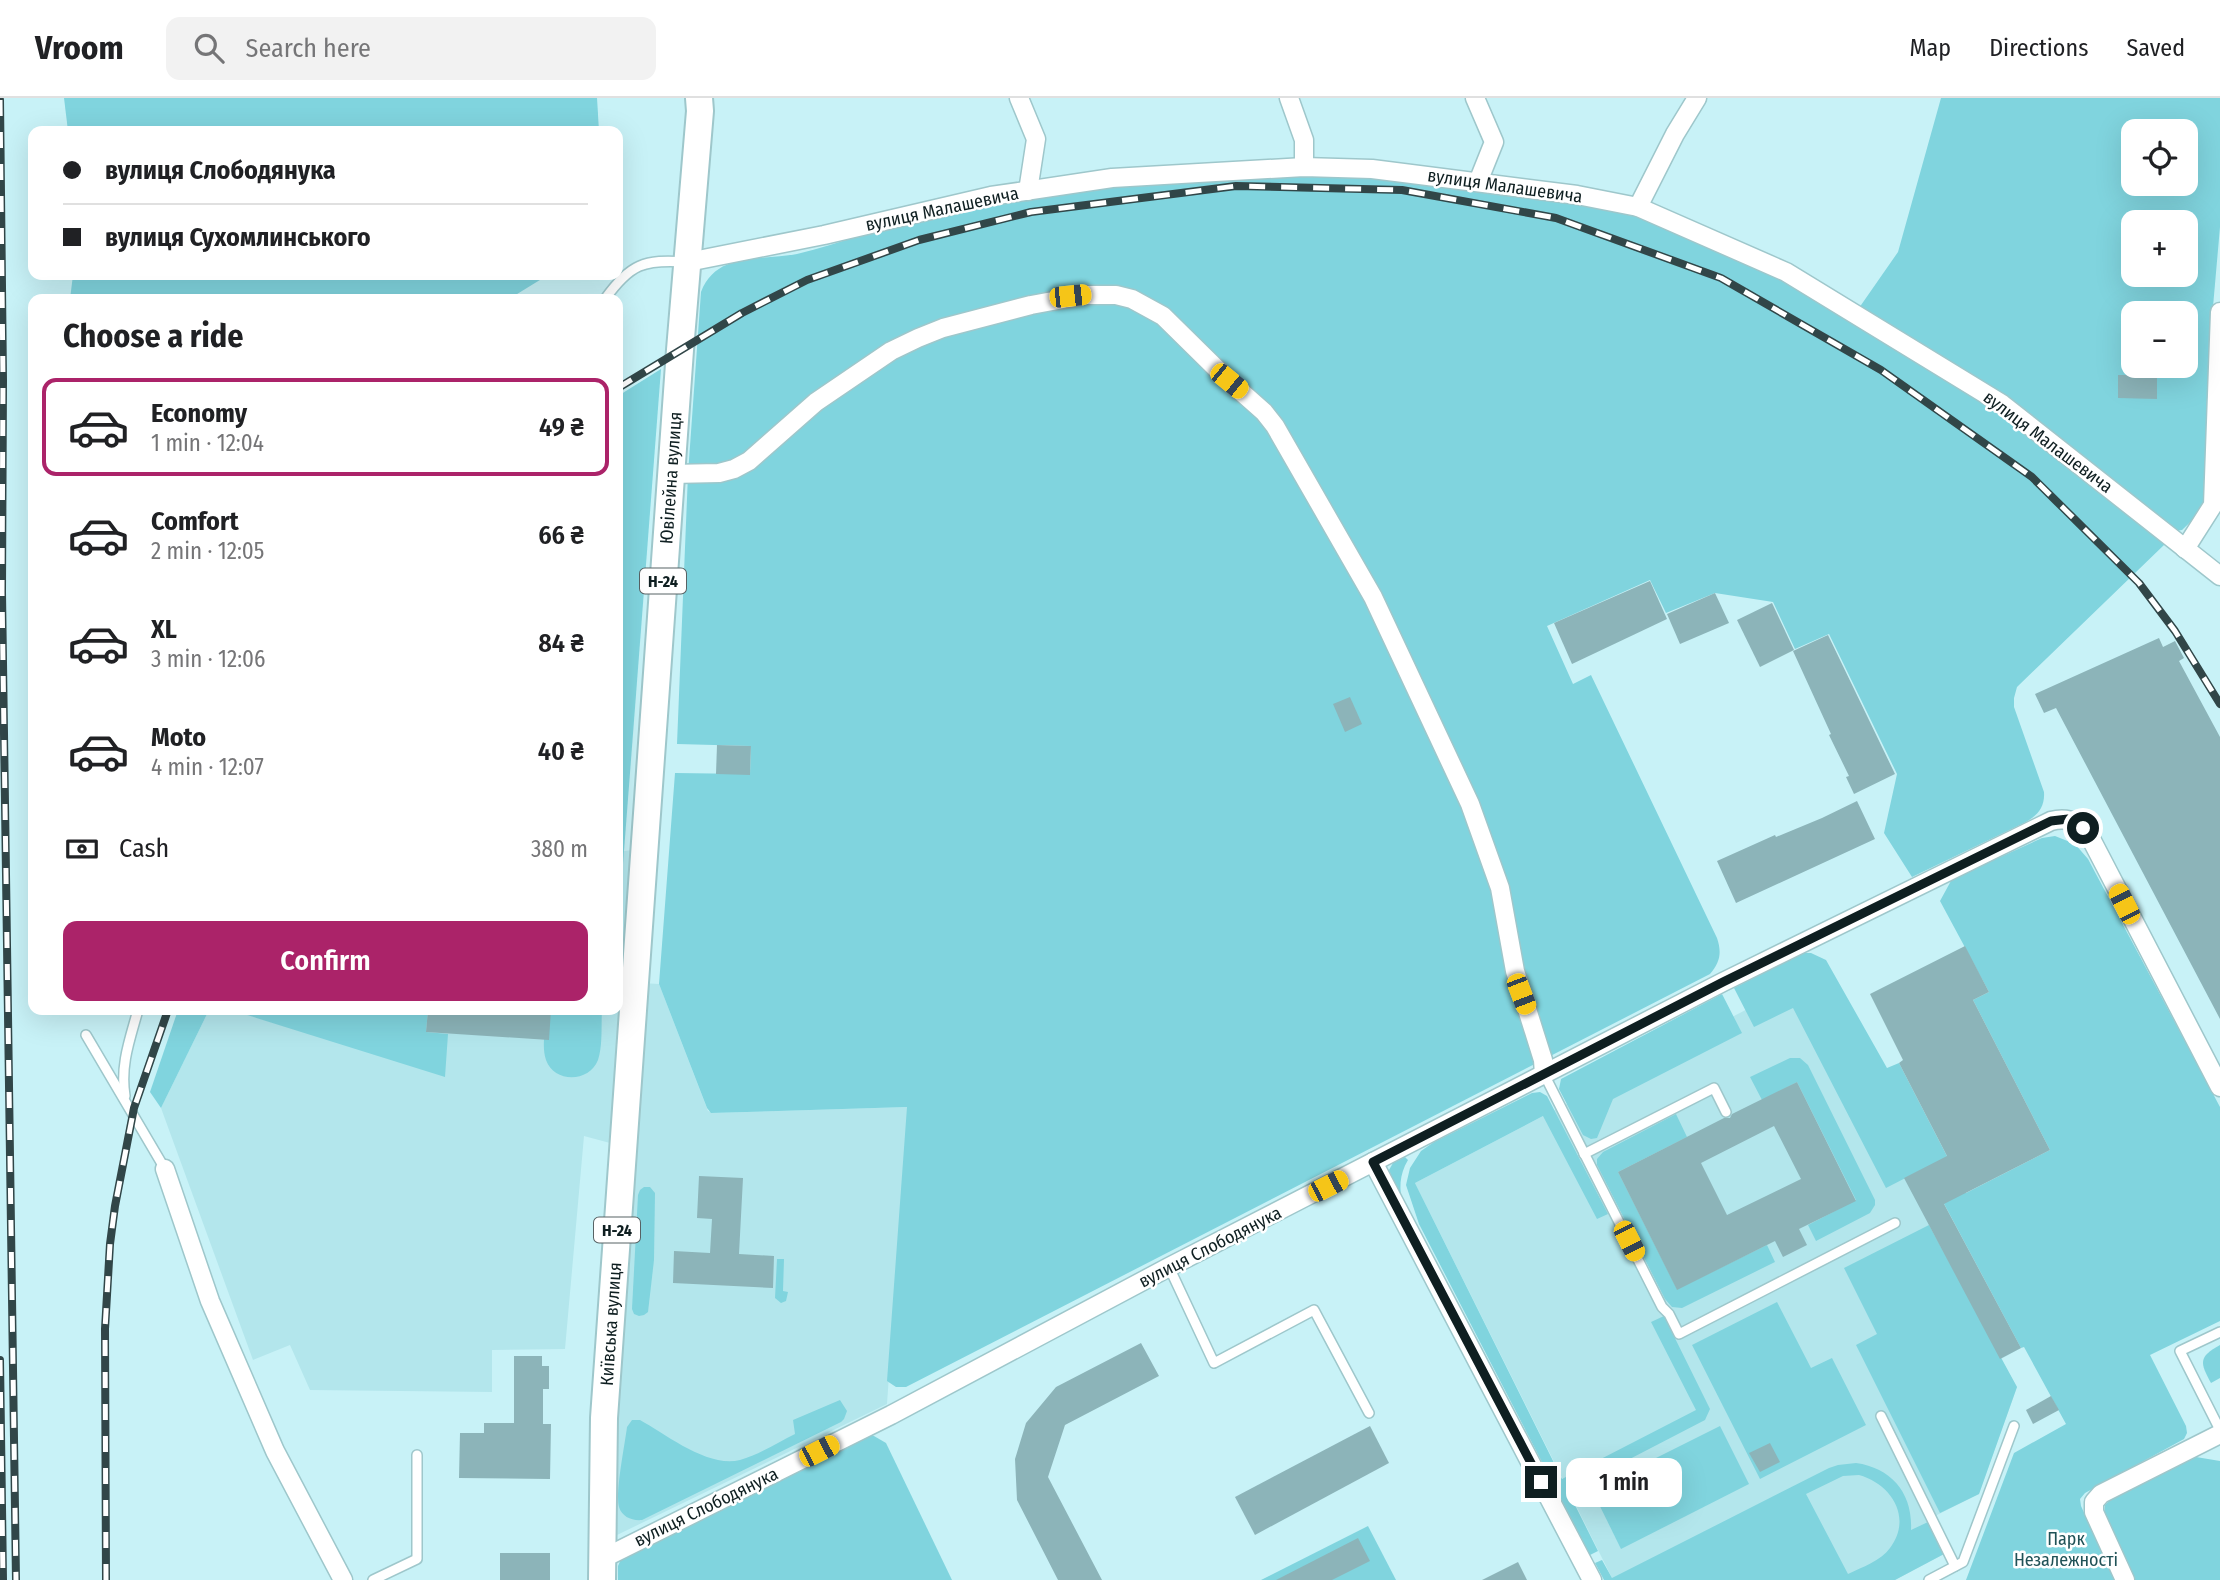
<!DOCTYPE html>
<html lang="en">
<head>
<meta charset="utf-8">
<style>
  :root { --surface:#fff; --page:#f2f2f2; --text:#202124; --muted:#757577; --line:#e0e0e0; --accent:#ab2369 }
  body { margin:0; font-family:"Fira Sans Condensed",sans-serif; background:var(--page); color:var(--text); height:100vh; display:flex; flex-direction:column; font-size:26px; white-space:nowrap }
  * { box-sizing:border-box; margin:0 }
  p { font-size:23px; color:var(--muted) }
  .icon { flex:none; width:38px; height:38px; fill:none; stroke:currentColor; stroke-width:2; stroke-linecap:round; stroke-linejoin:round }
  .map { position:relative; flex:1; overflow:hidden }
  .details { position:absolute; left:28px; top:196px; width:595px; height:721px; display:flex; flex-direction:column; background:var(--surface); border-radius:14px; box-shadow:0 7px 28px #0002 }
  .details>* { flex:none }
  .guide { position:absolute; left:28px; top:28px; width:595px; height:154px; border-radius:14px; box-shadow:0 7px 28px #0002; display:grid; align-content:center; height:154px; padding:0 35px; background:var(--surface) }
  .buttons { position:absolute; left:2121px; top:21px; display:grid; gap:14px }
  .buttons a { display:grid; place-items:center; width:77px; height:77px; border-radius:14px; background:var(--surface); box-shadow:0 7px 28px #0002; font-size:35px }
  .end { position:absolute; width:32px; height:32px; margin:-16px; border:9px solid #0f1f21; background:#fff; box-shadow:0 0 0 4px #fff }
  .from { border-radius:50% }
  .bubble { position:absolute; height:49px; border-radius:14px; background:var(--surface); box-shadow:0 7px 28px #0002; font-size:23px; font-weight:600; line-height:49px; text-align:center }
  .car { position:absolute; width:21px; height:42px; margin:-21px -10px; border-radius:9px; box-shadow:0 0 5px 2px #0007; background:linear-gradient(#f5c518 24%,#345 0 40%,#f5c518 0 76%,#345 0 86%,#f5c518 0) }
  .guide b { display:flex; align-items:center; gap:24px; height:66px; font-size:26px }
  .guide b+b { border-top:2px solid var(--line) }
  .guide i { width:18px; height:18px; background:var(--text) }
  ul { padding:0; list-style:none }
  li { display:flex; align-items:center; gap:21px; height:98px; margin:0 14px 10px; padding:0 21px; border:4px solid transparent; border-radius:14px }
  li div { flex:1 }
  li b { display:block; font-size:26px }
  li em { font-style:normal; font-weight:600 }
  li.current { border-color:var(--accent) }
  li>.icon { width:63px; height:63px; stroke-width:1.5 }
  h2 { padding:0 35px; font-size:32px; line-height:84px }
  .pay { display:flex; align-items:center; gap:18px; height:77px; padding:0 35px; font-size:26px }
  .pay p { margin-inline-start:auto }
  .button { display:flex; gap:14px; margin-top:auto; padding:14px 35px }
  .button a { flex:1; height:80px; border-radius:14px; background:var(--accent); color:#fff; font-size:28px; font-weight:600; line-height:80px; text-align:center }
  header { display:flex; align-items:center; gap:42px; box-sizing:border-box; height:98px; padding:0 35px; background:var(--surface); border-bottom:2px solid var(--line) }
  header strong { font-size:33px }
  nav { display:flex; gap:38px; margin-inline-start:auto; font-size:24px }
  .search { width:490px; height:63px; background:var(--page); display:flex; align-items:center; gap:18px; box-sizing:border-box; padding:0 24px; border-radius:14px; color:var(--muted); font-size:26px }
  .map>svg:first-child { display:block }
</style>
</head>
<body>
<header>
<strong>Vroom</strong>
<div class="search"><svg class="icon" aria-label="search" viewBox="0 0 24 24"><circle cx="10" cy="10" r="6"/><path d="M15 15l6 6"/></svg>Search here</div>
<nav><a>Map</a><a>Directions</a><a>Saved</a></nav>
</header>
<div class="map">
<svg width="2220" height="1482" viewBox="0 0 2220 1482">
  <rect width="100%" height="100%" fill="#c8f2f7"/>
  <g fill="#b3e6ec">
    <polygon points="632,752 610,1045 584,1038 565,1251 492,1252 492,1294 310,1292 290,1247 253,1262 161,1010 209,912 231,912 314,937 318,912 618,912 618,754"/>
    <polygon points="1820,873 2021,1250 2001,1261 2017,1289 1979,1396 1927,1422 1944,1456 1895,1482 1613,1482 1415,1085"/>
    <polygon points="642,885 659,886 708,1013 714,1015 908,1009 887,1306 617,1437 613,1436 610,1426"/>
  </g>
  <g fill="#80d4de" fill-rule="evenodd">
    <polygon points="64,0 597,0 599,33 68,33"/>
    <path d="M1941 0H2220V129L2210 243 2206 407 2204 411 2182 432 2176 433 1859 210 1898 154ZM2133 33H2186V86H2133ZM2133 124H2186V177H2133ZM2133 215H2186V268H2133Z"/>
    <path d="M1304 75 1380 79 1467 93 1637 114 1781 180 2000 312 2164 445V447L2017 589 2014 600V609L2044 694C2045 709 2038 717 2026 724L1912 779 1884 735 1897 676 1829 536 1795 551 1773 504 1715 495 1666 515 1650 482 1547 528 1573 586 1591 577 1717 840C1722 855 1720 864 1710 876L906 1289H896L887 1283 907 1009 711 1015 707 1010 659 886 675 675 750 676 751 648 677 646 688 376 701 194C717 153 761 163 797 156 819 151 841 143 863 137 904 125 945 114 987 106 1091 85 1198 81 1304 75Z"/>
    <polygon points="73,177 548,177 509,201 70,201"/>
    <polygon points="661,271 622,779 618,788 618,298"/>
    <polygon points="2055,738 2075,746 2088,761 2220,1009 2220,1223 2150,1257 2186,1328 2187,1335 2184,1341 2085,1395 2080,1401 2081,1408 2115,1482 1966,1482 2014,1355 2066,1326 2024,1249 2021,1250 1925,1070 1886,1090 1793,910 1754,929 1734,890 1803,855 1811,855 1826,862 1887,970 1899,965 1966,1095 2050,1052 1973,902 1989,894 1940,803 1952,781 2042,740"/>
    <polygon points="1722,896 1742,935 1613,1001 1597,1040 1591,1041 1583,1037 1559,991 1561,981"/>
    <polygon points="178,912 209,912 161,1010 150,994"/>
    <polygon points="231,912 428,912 426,934 448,936 445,979"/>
    <path d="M547 912H602C601 927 603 947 598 962 589 985 554 985 546 962 541 947 546 927 547 912Z"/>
    <polygon points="1790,960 1800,960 1808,967 1875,1102 1875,1107 1870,1115 1816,1143 1808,1127 1856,1102 1797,984 1762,1002 1750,979"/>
    <polygon points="1540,994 1547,998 1608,1116 1597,1121 1543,1018 1415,1085 1562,1381 1696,1312 1651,1224 1664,1218 1710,1311 1705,1322 1568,1393 1598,1453 1590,1457 1419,1126 1406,1087 1410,1070 1421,1053 1434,1044 1532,995"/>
    <polygon points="1676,1016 1687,1039 1618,1074 1677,1191 1767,1147 1775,1164 1682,1210 1672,1209 1665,1201 1597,1067 1597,1061 1603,1054"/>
    <path d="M1405 1059 1408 1062C1399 1077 1399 1091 1403 1108L1389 1072 1393 1065Z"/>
    <polygon points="644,1089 650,1089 655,1095 654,1162 648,1214 644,1217 639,1218 634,1216 632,1211 638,1097 640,1092"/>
    <polygon points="1929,1127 2017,1289 1979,1396 1940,1415 1856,1247 1877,1236 1844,1170"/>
    <polygon points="777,1161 784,1161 783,1193 788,1194 786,1203 781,1205 775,1200"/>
    <polygon points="1777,1204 1811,1270 1832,1260 1866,1327 1760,1381 1692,1247"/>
    <path d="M2220 1247V1280L2211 1285C2200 1265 2198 1259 2220 1247Z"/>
    <path d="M840 1302 847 1313 844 1321 841 1324 642 1422C632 1423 622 1419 619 1409 615 1395 625 1346 627 1329L632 1322H640C667 1337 708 1370 740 1362 759 1357 778 1344 795 1336L793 1322Z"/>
    <polygon points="1720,1328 1749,1386 1621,1451 1592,1392"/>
    <polygon points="867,1336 874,1338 886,1345 952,1482 618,1482 618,1468 621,1461"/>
    <polygon points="2190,1358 2220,1363 2220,1482 2135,1482 2104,1417 2105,1407 2112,1400"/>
    <path d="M1856 1365C1892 1370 1913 1396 1911 1432L1928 1424 1944 1456 1895 1482H1604L1595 1465 1602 1462 1612 1480 1829 1370 1838 1367ZM1859 1377C1891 1386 1913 1419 1890 1450 1881 1463 1862 1469 1848 1476L1806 1396 1843 1378Z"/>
    <polygon points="1368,1428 1396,1482 1261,1482"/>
  </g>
  <g fill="#8cb4b9" fill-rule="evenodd">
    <polygon points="2118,277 2157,277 2157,301 2118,300"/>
    <polygon points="1650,483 1667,521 1572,566 1554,525"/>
    <polygon points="1715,495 1729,525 1680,546 1667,516"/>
    <polygon points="1772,505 1794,552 1760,569 1737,522"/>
    <polygon points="1828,537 1895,676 1854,696 1846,679 1849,678 1829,637 1831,636 1793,553"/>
    <polygon points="2159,540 2163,549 2175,543 2184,560 2179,563 2220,639 2220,921 2056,610 2044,615 2035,596"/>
    <polygon points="1350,599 1362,626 1345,634 1333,606"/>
    <polygon points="717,647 751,648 750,677 716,676"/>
    <polygon points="1857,703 1875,741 1736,805 1717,763 1775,737 1776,739 1822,720"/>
    <polygon points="1965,848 1989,894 1973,902 2050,1052 1944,1106 2021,1250 2000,1261 1904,1080 1947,1058 1899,965 1903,962 1870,896"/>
    <polygon points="428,912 551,912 549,942 426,934"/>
    <path d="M1797 984 1856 1103 1799 1131 1807 1147 1783 1159 1775 1143 1677 1192 1618 1074 1724 1020H1730L1732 1016ZM1774 1028 1801 1081 1727 1117 1701 1065Z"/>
    <polygon points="699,1078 743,1080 739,1156 774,1158 773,1190 673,1185 674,1153 710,1155 712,1121 697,1120"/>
    <polygon points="1141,1245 1159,1278 1065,1327 1048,1379 1102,1482 1058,1482 1017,1402 1015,1361 1026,1325 1056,1289"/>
    <polygon points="514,1258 542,1258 542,1268 549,1268 549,1291 543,1291 543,1326 551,1326 550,1381 459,1380 460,1335 484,1335 484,1325 514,1325"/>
    <polygon points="2051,1298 2059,1312 2033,1326 2026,1312"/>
    <polygon points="1370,1328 1389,1365 1255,1437 1235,1399"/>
    <polygon points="1770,1345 1780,1364 1760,1374 1749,1355"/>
    <polygon points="1358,1440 1370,1463 1332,1482 1276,1482"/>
    <rect x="500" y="1455" width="50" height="27"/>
    <polygon points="1518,1464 1527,1482 1482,1482"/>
  </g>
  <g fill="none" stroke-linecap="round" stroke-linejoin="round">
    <defs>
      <g id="service">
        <path d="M605 201C630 166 644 161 686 164"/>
        <polyline points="86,937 165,1071"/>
        <polyline points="1544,976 1662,1209 1669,1216 1679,1236 1895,1125"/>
        <path d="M125 998C120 967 130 941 138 912"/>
        <polyline points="1584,1056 1714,990 1726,1014"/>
        <polyline points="1169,1169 1214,1265 1314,1212 1369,1315"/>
        <polyline points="2220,1234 2180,1253 2220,1332"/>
        <polyline points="1881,1318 1955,1468"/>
        <polyline points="373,1482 417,1461 417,1357"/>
        <polyline points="1929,1482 1963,1464 2014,1328"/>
      </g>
      <g id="minor">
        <polyline points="1019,0 1036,41 1028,93"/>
        <polyline points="1289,0 1304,42 1304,69"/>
        <polyline points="1475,0 1494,44 1478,84"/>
        <polyline points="1638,109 1675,36 1697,0"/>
        <polyline points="688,164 824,137 991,98 1112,80 1304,69 1372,71 1577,97 1638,109 1786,174 2002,306 2220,478"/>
        <polyline points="671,376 719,375 734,371 749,363 816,304 891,253 918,240 943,230 1031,207 1085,197 1116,197 1132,201 1163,218 1229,283 1264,314 1275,328 1373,499 1470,706 1500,790 1515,873 1543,962 1544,976"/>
        <polyline points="2185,451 2213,407 2220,214"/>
        <polyline points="1373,1064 1592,1482"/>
        <polyline points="165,1071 210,1203 275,1353 343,1482"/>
        <path d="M602 1461 891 1317 1169 1169 1723 884 2051 723C2067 719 2079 723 2089 737L2220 989"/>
        <polyline points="2125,1482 2094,1414 2094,1404 2101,1396 2220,1336"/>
      </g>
      <polyline id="primary" points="602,1482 604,1320 680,252 700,13 699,0"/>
    </defs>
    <use href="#service" stroke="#9ec7cb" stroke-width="12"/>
    <use href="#minor" stroke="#9ec7cb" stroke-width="21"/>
    <use href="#primary" stroke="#9ec7cb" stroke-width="30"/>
    <use href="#service" stroke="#fff" stroke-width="9"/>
    <use href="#minor" stroke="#fff" stroke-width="18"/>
    <use href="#primary" stroke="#fff" stroke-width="26"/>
    <defs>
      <g id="rail">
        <polyline points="0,2 3,282 2,494 16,1482"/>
        <polyline points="618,290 742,215 807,182 919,142 1031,114 1236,88 1402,92 1556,120 1721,180 1881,272 2032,379 2139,485 2175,533 2220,606"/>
        <polyline points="0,1262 3,1482"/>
        <polyline points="106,1482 105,1231 110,1146 115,1108 134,1010 168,912"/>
      </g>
    </defs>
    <use href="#rail" stroke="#314648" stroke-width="8"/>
    <use href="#rail" stroke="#fff" stroke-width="5" stroke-dasharray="16" stroke-linecap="butt"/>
  </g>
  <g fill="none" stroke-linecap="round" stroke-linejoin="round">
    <polyline stroke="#0f1f21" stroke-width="9" points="1541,1384 1373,1064 1723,884 2051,723 2068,721 2083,730"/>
  </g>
  <g text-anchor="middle" stroke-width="5" stroke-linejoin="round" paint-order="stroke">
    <g fill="#fff" stroke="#576264" stroke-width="2">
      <rect x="640" y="470.5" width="46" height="25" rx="5"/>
      <rect x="594" y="1119.5" width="46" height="25" rx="5"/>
    </g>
    <g font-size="16" font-weight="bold" fill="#0f1f21">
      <text x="663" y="489">Н-24</text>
      <text x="617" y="1138">Н-24</text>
    </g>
    <g font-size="18" fill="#0f1f21" stroke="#fff">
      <text transform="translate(1505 88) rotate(8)" y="6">вулиця Малашевича</text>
      <text transform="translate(942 111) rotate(-12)" y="6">вулиця Малашевича</text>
      <text transform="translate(2048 344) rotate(37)" y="6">вулиця Малашевича</text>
      <text transform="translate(671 380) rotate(-86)" y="6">Ювілейна вулиця</text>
      <text transform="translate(1210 1149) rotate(-27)" y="6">вулиця Слободянука</text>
      <text transform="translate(611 1226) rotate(-86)" y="6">Київська вулиця</text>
      <text transform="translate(706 1409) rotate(-26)" y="6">вулиця Слободянука</text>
    </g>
    <g font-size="18" fill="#205257" stroke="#fff">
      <text x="2066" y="1447">Парк<tspan x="2066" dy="21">Незалежності</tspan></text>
    </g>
  </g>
</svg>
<div class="buttons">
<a><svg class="icon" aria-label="locate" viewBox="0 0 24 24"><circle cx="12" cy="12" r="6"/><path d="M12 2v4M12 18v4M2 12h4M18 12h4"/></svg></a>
<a>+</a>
<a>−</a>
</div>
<i class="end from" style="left:2083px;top:730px"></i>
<i class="end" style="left:1541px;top:1384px"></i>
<div class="bubble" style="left:1566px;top:1360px;width:116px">1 min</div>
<i class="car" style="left:1070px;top:198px;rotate:84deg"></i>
<i class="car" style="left:1229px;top:283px;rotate:129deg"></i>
<i class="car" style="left:2124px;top:806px;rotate:333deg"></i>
<i class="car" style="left:1521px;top:896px;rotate:159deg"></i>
<i class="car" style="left:1328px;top:1088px;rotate:63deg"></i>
<i class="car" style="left:1629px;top:1143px;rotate:153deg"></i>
<i class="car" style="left:819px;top:1353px;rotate:63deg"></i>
<div class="guide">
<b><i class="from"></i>вулиця Слободянука</b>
<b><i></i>вулиця Сухомлинського</b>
</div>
<section class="details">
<h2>Choose a ride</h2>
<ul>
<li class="current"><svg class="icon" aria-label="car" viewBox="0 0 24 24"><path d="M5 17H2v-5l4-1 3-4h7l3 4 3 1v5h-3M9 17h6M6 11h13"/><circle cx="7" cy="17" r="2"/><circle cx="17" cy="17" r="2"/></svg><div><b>Economy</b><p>1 min · 12:04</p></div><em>49 ₴</em></li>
<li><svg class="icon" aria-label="car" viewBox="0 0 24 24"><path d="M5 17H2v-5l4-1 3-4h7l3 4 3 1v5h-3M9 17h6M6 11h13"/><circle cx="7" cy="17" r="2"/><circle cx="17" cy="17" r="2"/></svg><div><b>Comfort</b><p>2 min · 12:05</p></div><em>66 ₴</em></li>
<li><svg class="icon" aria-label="car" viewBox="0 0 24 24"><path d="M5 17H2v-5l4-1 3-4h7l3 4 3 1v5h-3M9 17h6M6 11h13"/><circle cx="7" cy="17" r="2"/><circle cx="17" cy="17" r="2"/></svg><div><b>XL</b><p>3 min · 12:06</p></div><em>84 ₴</em></li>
<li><svg class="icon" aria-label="car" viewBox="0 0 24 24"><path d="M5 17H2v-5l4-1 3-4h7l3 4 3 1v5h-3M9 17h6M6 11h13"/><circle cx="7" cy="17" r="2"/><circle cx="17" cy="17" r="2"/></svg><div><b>Moto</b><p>4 min · 12:07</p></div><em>40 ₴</em></li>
</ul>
<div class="pay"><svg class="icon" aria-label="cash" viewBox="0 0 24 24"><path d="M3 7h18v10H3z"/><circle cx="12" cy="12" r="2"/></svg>Cash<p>380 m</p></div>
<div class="button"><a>Confirm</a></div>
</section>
</div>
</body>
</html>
